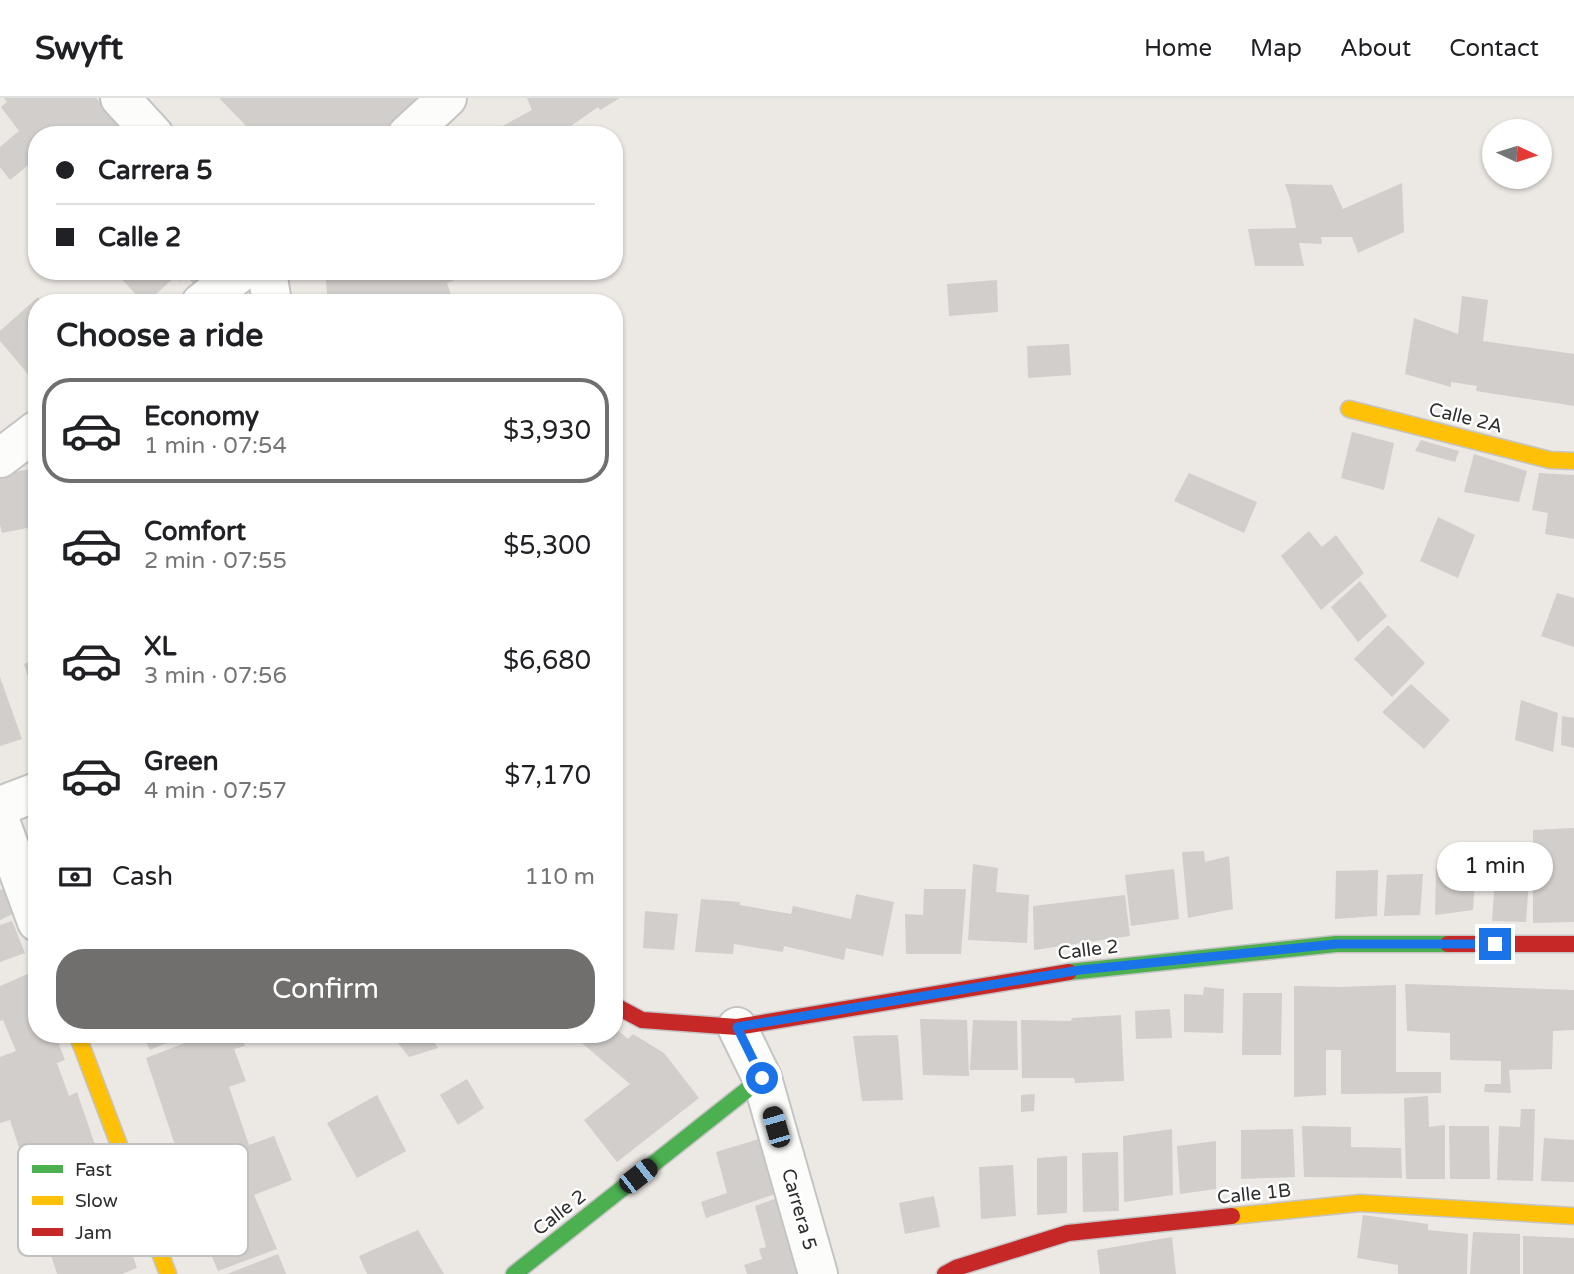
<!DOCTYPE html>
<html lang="en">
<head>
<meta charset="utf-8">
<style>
  :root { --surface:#fff; --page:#f2f2f2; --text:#202124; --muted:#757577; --line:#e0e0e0; --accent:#706f6e }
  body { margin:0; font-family:"Varela Round",sans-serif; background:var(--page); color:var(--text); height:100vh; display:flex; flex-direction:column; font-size:26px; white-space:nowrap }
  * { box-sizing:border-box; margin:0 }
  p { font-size:23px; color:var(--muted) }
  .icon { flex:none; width:38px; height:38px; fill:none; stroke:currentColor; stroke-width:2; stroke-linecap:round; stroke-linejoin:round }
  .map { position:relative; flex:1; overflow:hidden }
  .drawer { position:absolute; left:28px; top:196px; width:595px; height:749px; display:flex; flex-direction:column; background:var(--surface); border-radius:28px; box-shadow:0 2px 5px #0004 }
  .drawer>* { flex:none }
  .hud { position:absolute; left:28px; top:28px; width:595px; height:154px; border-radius:28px; box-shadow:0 2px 5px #0004; display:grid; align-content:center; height:154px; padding:0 28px; background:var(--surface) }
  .needle { width:46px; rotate:94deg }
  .tools { position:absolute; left:1482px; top:21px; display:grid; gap:14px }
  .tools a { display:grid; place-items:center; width:70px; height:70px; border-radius:50%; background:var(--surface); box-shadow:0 2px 5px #0004; font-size:35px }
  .end { position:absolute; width:32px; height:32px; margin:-16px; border:9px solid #1a73e8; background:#fff; box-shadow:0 0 0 4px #fff }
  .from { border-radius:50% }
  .bubble { position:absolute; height:49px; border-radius:24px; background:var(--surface); box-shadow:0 2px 5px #0004; font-size:23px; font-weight:600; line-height:49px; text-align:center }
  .car { position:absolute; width:21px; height:42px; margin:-21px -10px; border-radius:9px; box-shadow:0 0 5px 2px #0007; background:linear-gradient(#222 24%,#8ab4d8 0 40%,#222 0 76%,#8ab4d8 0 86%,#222 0) }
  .hud b { display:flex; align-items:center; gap:24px; height:66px; font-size:26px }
  .hud b+b { border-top:2px solid var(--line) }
  .hud i { width:18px; height:18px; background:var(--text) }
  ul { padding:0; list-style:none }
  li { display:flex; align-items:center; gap:21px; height:105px; margin:0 14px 10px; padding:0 14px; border:4px solid transparent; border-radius:28px }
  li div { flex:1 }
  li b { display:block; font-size:26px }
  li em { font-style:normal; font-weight:600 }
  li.selected { border-color:var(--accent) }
  li>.icon { width:63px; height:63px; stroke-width:1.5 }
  h2 { padding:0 28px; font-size:32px; line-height:84px }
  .pay { display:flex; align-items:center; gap:18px; height:77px; padding:0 28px; font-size:26px }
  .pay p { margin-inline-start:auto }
  .cta { display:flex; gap:14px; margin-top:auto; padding:14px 28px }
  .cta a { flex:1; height:80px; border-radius:28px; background:var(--accent); color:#fff; font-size:28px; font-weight:600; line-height:80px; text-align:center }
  header { display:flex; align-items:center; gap:42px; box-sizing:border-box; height:98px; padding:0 35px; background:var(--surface); border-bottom:2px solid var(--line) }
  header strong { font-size:33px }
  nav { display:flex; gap:38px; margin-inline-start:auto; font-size:24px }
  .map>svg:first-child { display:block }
</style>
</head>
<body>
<header>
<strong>Swyft</strong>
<nav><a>Home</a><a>Map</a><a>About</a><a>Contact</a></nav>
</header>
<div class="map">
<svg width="1574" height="1176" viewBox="0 0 1574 1176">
  <rect width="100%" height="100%" fill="#ece8e4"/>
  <g fill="#d1cecb">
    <polygon points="4,0 96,0 128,37 37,37 37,60 10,82 0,69 0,49 19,33 1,9 7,4"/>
    <polygon points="219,0 424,0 389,37 376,37 374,34 371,37 255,37"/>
    <polygon points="527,0 620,0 600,12 598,9 558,37 486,37 532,12"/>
    <polygon points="1402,85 1404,134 1358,155 1352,139 1321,139 1322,146 1299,145 1304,168 1255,168 1248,131 1296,130 1290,100 1285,86 1332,87 1343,111"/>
    <polygon points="114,173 207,173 194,186 185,177 180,183 176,178 146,205 144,205"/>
    <polygon points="325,173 479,173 447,185 454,205 328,205"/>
    <polygon points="997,182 998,214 949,218 947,186"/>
    <polygon points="1462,198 1488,202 1483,243 1574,256 1574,308 1476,293 1477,288 1451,284 1451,289 1405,276 1414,220 1458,236"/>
    <polygon points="38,199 43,205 37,205 37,279 33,282 0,243 0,233"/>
    <polygon points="1069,246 1071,277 1028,280 1027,248"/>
    <polygon points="1352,334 1394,345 1384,392 1341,380"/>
    <polygon points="1421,342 1459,353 1455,364 1415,353"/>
    <polygon points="1474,356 1527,373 1519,404 1464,394"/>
    <polygon points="30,371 37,407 37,428 2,435 0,427 0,377"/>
    <polygon points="1189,375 1257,404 1244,435 1174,403"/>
    <polygon points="1539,375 1574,377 1574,441 1545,436 1548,415 1532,412"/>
    <polygon points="1438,419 1475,437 1458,480 1420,463"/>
    <polygon points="1309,433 1322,449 1336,437 1364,475 1321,512 1281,458"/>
    <polygon points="1360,483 1387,518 1358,544 1331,509"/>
    <polygon points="1557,495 1574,500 1574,549 1541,538"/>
    <polygon points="1388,527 1425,565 1392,599 1354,561"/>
    <polygon points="37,561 37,603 36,603 24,566"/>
    <polygon points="0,579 22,641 0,648"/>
    <polygon points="1411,586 1450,622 1424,651 1382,614"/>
    <polygon points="1521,602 1558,615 1553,654 1515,642"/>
    <polygon points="1562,618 1574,620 1574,650 1561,647"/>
    <polygon points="1574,730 1574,824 1533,825 1533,732"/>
    <polygon points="1204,753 1205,764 1229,758 1233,811 1188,820 1182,754"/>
    <polygon points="973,766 998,770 996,794 1029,797 1027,845 968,842"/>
    <polygon points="1476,768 1473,812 1435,817 1436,771"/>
    <polygon points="1174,771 1179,821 1131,828 1125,777"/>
    <polygon points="1378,772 1377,818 1335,821 1336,773"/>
    <polygon points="1423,776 1420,817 1384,818 1387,777"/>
    <polygon points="1495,780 1529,782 1526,824 1492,823"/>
    <polygon points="8,789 17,814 0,822 0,792"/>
    <polygon points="924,791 966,791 961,856 906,856 905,816 923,817"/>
    <polygon points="856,796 894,804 883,858 846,850 844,862 784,848 783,854 734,846 733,856 695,854 701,801 740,804 740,807 791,816 793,808 851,821"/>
    <polygon points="1125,797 1130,838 1034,852 1033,808"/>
    <polygon points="645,813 678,816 674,852 643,850"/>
    <polygon points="12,823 25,855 0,864 0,827"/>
    <polygon points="30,875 37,892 37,936 55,936 65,962 57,965 69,998 77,994 137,1170 122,1176 57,1176 51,1157 55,1157 40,1117 36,1119 23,1079 28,1077 10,1022 0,1025 0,959 16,953 3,922 0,923 0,888"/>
    <polygon points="1405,886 1574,892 1574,932 1553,933 1552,971 1509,972 1511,995 1484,994 1485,986 1501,986 1501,963 1450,962 1450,935 1407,933"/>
    <polygon points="1396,887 1396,974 1441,974 1441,995 1341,996 1341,952 1326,952 1326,997 1294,999 1294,888 1341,889"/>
    <polygon points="1204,889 1224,891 1223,935 1184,934 1184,896 1203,897"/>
    <polygon points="1243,895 1282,895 1281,957 1242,957"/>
    <polygon points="1170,911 1172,940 1136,941 1135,913"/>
    <polygon points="1121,917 1124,983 1075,985 1074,980 1022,980 1021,922 1071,923 1072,920"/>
    <polygon points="920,921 967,922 969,978 923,977"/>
    <polygon points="973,922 1017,923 1018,972 970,972"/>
    <polygon points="614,929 628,941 633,936 664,955 699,1000 617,1064 584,1022 630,986 575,939 570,944 562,936 614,936"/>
    <polygon points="142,936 188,936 150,952"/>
    <polygon points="208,936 240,936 245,948 234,951 246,983 229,989 249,1047 274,1038 292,1082 254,1097 277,1151 218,1173 196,1121 185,1125 171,1076 183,1071 146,960"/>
    <polygon points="391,936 428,936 438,950 409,959"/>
    <polygon points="898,937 903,1002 862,1003 853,938"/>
    <polygon points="467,981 484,1010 458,1027 440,997"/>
    <polygon points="1035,996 1034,1013 1021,1014 1021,997"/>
    <polygon points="377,997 406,1053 357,1080 327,1025"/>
    <polygon points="1428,998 1429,1029 1445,1027 1445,1081 1406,1081 1404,1000"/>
    <polygon points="1521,1011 1535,1011 1533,1083 1497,1082 1499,1028 1520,1029"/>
    <polygon points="1302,1028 1351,1029 1351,1049 1401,1050 1402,1080 1304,1079"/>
    <polygon points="1449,1028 1489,1028 1490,1081 1450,1081"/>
    <polygon points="1172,1031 1173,1097 1124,1104 1123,1038"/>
    <polygon points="1293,1031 1295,1079 1241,1081 1241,1032"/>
    <polygon points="1544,1040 1574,1042 1574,1084 1541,1083"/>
    <polygon points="759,1041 775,1096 706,1120 701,1104 727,1095 716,1054"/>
    <polygon points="1216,1043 1216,1091 1180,1096 1177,1048"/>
    <polygon points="1118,1054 1119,1113 1083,1114 1082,1055"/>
    <polygon points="1067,1058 1067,1115 1037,1117 1037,1060"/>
    <polygon points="1013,1067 1016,1118 981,1121 979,1069"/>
    <polygon points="786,1097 809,1176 747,1176 744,1167 762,1161 759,1151 766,1149 755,1108"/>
    <polygon points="934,1098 940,1129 905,1136 899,1105"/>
    <polygon points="1363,1117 1428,1126 1428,1132 1468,1136 1467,1176 1398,1176 1398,1167 1357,1160"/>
    <polygon points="418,1132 444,1176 367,1176 359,1158"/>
    <polygon points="1473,1134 1520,1136 1520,1176 1470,1176"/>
    <polygon points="1523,1138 1574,1140 1574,1176 1523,1176"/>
    <polygon points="1172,1139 1176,1176 1100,1176 1097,1152"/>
    <polygon points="278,1156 286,1176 227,1176"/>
  </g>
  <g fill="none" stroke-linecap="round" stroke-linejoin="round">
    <defs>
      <g id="street">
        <polyline points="120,0 154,37"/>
        <polyline points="407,37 447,0"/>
        <polyline points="267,173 272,205"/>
        <polyline points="201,205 242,173"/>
        <polyline points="0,360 37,332"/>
        <polyline points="0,708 37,694"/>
        <polyline points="0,723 37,824"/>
        <polyline points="737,929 762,980 818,1176"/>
      </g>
      <g id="fast">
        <polyline points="1069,874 1336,846 1448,846"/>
        <polyline points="514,1176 762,980"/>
      </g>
      <g id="slow">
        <polyline points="1349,311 1550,362 1574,363"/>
        <polyline points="77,936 168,1176"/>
        <polyline points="1232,1118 1360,1105 1574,1118"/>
      </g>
      <g id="jam">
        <polyline points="1448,846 1574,846"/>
        <polyline points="614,907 642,922 737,929 1069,874"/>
        <polyline points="945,1176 956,1170 1068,1135 1232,1118"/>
      </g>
    </defs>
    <use href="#street" stroke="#c5c4c5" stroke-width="42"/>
    <use href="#fast" stroke="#c5c4c5" stroke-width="19"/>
    <use href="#slow" stroke="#c5c4c5" stroke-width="19"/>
    <use href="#jam" stroke="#c5c4c5" stroke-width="19"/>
    <use href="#street" stroke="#fcfcfb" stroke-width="38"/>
    <use href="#fast" stroke="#4caf50" stroke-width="16"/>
    <use href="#slow" stroke="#ffc107" stroke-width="16"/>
    <use href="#jam" stroke="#c62828" stroke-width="16"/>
  </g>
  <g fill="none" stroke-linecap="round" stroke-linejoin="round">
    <polyline stroke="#1a73e8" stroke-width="9" points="762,980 737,929 1080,872 1336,846 1495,846"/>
  </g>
  <g text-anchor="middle" stroke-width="5" stroke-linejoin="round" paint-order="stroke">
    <g font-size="19" fill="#2e2e2e" stroke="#fff">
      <text transform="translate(1466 319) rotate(14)" y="7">Calle 2A</text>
      <text transform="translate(1088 851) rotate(-7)" y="7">Calle 2</text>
      <text transform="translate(1254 1095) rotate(-6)" y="7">Calle 1B</text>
      <text transform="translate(800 1111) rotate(74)" y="7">Carrera 5</text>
      <text transform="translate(559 1114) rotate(-38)" y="7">Calle 2</text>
    </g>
  </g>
  <rect x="18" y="1046" width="230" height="112" rx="10" fill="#fff" stroke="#c0c0c0" stroke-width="2"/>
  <rect x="32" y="1067" width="31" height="8" fill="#4caf50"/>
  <rect x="32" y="1098" width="31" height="9" fill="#ffc107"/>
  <rect x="32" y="1130" width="31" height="8" fill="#c62828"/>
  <g font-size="19" fill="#2e2e2e">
    <text x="75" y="1078">Fast</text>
    <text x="75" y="1109">Slow</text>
    <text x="75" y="1141">Jam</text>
  </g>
</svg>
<div class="tools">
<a><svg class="needle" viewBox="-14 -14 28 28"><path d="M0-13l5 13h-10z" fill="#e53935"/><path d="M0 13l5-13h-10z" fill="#757577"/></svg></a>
</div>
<i class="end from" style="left:762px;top:980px"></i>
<i class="end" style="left:1495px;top:846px"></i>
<div class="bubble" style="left:1437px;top:744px;width:116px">1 min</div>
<i class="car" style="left:776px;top:1029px;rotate:344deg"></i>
<i class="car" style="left:638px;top:1078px;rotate:52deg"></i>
<div class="hud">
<b><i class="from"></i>Carrera 5</b>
<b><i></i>Calle 2</b>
</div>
<section class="drawer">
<h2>Choose a ride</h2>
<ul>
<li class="selected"><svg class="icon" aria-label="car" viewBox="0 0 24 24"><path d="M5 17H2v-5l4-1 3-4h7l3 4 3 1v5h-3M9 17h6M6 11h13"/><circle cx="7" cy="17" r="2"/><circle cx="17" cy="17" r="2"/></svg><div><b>Economy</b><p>1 min · 07:54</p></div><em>$3,930</em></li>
<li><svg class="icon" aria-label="car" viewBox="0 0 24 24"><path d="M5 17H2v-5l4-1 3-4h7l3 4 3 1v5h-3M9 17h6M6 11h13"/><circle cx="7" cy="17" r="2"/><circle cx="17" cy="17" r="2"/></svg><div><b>Comfort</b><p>2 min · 07:55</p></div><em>$5,300</em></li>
<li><svg class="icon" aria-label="car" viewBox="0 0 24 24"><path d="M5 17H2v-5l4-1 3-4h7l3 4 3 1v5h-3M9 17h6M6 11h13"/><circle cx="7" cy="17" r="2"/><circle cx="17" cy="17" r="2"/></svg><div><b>XL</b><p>3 min · 07:56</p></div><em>$6,680</em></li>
<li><svg class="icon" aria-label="car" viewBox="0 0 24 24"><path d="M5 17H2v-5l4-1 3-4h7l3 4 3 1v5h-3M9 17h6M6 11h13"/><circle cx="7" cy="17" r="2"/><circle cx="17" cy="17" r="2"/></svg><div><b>Green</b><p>4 min · 07:57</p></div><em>$7,170</em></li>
</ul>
<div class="pay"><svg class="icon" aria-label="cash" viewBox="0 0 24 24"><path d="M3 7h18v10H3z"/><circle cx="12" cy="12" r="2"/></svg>Cash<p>110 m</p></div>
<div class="cta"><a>Confirm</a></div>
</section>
</div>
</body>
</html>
